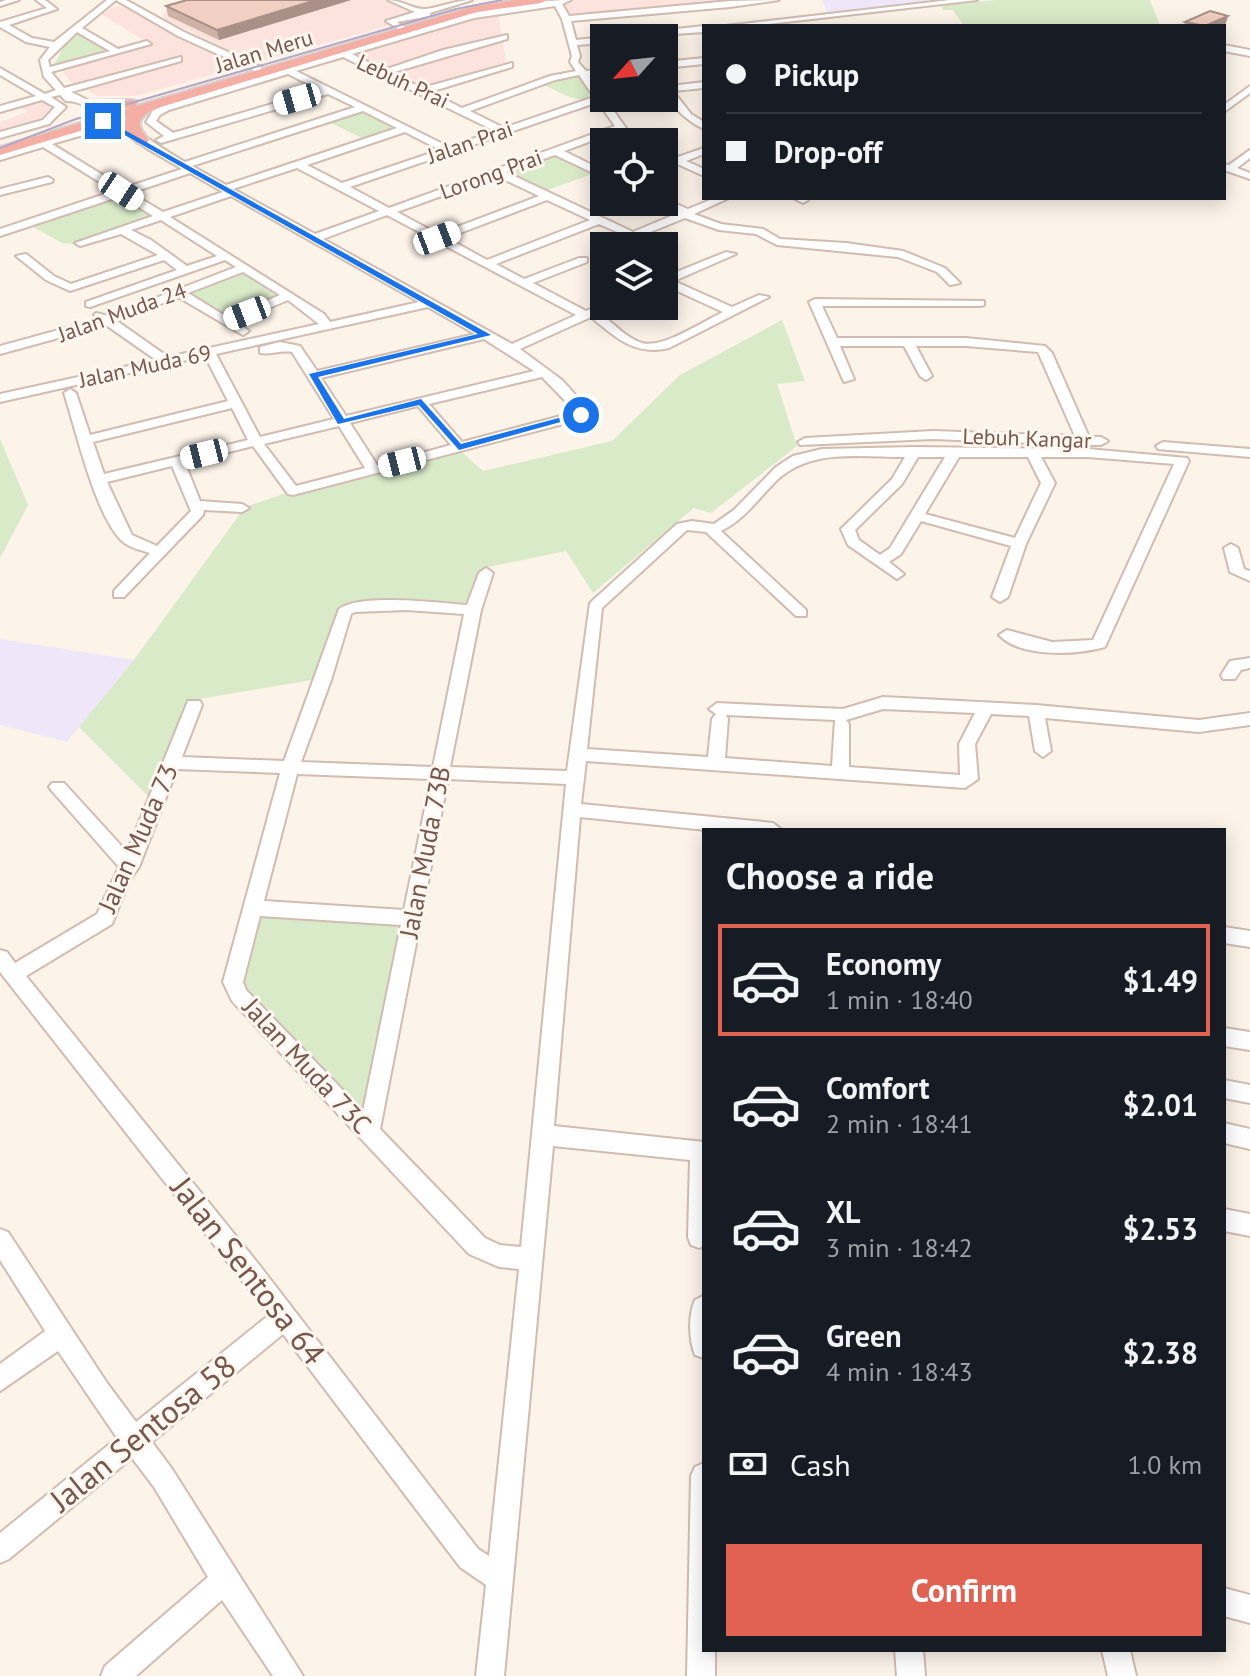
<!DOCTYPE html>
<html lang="en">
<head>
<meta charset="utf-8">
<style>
  :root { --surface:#171b24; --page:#20242c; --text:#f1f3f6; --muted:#9ea1a6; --line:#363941; --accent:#e16253 }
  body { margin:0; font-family:"PT Sans",sans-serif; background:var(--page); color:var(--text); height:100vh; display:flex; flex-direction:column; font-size:30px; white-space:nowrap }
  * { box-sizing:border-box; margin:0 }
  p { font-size:26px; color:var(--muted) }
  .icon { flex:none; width:44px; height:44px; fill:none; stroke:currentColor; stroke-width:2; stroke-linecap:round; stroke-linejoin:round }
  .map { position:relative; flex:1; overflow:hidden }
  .panel { position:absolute; left:702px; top:828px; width:524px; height:824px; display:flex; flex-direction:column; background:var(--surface); border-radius:0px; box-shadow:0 4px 20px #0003 }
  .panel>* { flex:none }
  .guide { position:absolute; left:702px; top:24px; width:524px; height:176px; border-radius:0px; box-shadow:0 4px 20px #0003; display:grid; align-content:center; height:176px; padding:0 24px; background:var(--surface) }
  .needle { width:52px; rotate:243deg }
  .fabs { position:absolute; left:590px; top:24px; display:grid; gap:16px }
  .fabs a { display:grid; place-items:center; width:88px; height:88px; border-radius:0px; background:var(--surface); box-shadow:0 4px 20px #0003; font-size:40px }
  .end { position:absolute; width:36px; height:36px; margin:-18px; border:10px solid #1a73e8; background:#fff; box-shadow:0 0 0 4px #fff }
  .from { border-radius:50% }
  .car { position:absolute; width:24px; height:48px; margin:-24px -12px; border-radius:10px; box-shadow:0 0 6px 2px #0007; background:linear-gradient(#fff 24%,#345 0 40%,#fff 0 76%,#345 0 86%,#fff 0) }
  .guide b { display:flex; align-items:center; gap:28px; height:76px; font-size:30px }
  .guide b+b { border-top:2px solid var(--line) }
  .guide i { width:20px; height:20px; background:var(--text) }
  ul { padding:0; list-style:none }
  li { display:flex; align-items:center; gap:24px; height:112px; margin:0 16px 12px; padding:0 8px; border:4px solid transparent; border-radius:0px }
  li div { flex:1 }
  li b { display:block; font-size:30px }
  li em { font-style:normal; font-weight:700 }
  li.active { border-color:var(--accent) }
  li>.icon { width:72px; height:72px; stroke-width:1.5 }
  h2 { padding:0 24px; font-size:36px; line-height:96px }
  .pay { display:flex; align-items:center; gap:20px; height:88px; padding:0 24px; font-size:30px }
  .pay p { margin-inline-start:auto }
  .cta { display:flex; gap:16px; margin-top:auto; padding:16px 24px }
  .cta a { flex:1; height:92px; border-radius:0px; background:var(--accent); color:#fff; font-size:32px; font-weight:700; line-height:92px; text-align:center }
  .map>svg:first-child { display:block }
</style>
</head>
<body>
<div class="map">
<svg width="1250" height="1676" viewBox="0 0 1250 1676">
  <rect width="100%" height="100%" fill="#fcf3e9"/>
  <g fill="#fce3de">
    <polygon points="213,0 383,0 423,16 255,63 164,19 163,14"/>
    <polygon points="575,0 768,0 569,18 562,3"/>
    <polygon points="118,5 242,66 136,96 97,96 70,81 60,68 150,44 101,14"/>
    <polygon points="498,12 506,62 426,88 352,54"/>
    <polygon points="42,98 58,107 45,121 0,134 0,122 27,112 16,105"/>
  </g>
  <g fill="#f0e6f9">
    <polygon points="822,0 937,0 828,13"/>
    <polygon points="0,639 134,660 67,742 0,725"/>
  </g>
  <g fill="#d9eac8">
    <polygon points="997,0 1150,0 1160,26 964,26 953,10 943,10 941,5"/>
    <polygon points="79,34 109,52 53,67 64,46"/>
    <path d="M577 75 594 96C578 106 559 91 542 84Z"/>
    <polygon points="363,111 396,129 364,139 327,121"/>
    <polygon points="550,154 595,173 545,191 506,171"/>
    <polygon points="120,197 152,217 75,244 62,243 30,225"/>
    <polygon points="241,273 279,297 225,316 184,292"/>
    <polygon points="782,320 805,381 777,384 797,446 711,513 694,508 593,593 566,551 484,568 470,606 352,606 318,679 193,700 154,802 79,727 134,660 245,507 286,493 457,448 483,471 612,441 680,375"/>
    <polygon points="0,439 28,505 0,558"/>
    <polygon points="253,908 412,918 369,1132 239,995"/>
  </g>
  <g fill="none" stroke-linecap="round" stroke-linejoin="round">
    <defs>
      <g id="minor">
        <polygon points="6,0 19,0 0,6 0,2"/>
        <path d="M36 0H45L57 9 9 25 32 38 54 42 107 0H126L184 32 261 67V71H255L178 36 116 0 82 28 118 49 147 41 151 44 51 72 64 88 181 57V61L71 92C112 110 146 140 185 162L355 107 328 94 161 143 156 140 164 136 146 122 153 111C190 92 236 84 276 72 364 45 482 0 571 0L562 4 569 16 730 1 779 0 730 7 571 21 576 40 604 37 606 38 604 43 577 45 580 56 578 62 586 71 604 69V75L589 76 630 134 642 142H630L619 131 564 151 604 171V178L555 155 506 172 633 232 678 213 659 204 658 202H664V199L688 209 715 198H729L694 214 721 224 763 229 780 239 846 243 903 251 945 268 960 283 950 285 937 272 898 257 777 245 756 234 719 230 685 218 633 239 599 224 496 264 524 279 579 258H587V262L533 283 586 311 604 303V306H613L600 313C613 323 626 338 642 343 662 349 704 321 723 312L664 285V277L726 252 736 254 674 281 732 307 759 295 769 297 669 348C635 356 616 338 591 317L520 349 562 380 590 411 586 418 293 495 288 494 253 446 185 463 200 501 242 504 249 508 242 512 204 510 203 515 124 597H114V591L150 553C141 550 129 548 121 540 95 514 76 430 64 393L70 389 76 393 90 435 228 401 205 356 0 402V394L156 360 106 325 0 354V346L99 319 94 315 96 313 109 316 236 267 225 260 90 307 86 306V302L177 270 164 260 70 291 46 280 16 256 26 254 54 276 71 284 158 255 121 234 80 246 75 243 153 216 121 196 0 236V229L114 191 43 147 0 160V154L87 128 90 129V133L52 144 124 188 182 169C171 162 159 156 148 149 123 134 94 101 66 101L60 95 51 97 66 107 49 124 0 138V132L43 120 55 107 42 100 0 112V106L36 96 0 75V68L45 94 56 90 44 77 40 60 50 47 26 42 0 27V22L47 8ZM555 6 562 19 572 56 570 62 576 71 550 76 462 108 430 92 512 67V63L422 88 391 73 507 39V35L443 50 384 70 352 54 474 18ZM77 32 110 51 50 67 48 60ZM343 57 495 131 449 147 296 71ZM288 74 320 90 173 133 156 121 160 115 169 110ZM579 75 594 97 504 128 470 111 555 80ZM598 102 615 126 389 208 350 187ZM363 111 397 128 226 185 192 166ZM405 132 440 150 342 183 307 165ZM297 168 379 211 315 234 233 189ZM190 173 223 192 163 212 131 193ZM497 176 539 196 438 234 397 212ZM231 196 419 302 330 322 324 314 170 217ZM547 200 590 220 487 260 447 238ZM387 215 576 315 512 344 323 239ZM161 220 217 256 187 266 151 240 131 230ZM243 272 280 295 227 317 188 293ZM178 297 243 335 249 331 236 322 288 300 319 324 168 357 117 321ZM428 307 475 334 317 371 300 346 280 342 260 347V353C270 355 280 350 292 352L334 419 260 437 216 354ZM484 339 534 371 346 416 321 378ZM542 377 576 412 462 442 429 404ZM418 406 451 445 377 465 350 423ZM232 408 248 440 104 474 93 442ZM339 426 365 468 296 486 264 444ZM172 466 191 511 157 546 132 535 107 482Z"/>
        <path d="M388 0C401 0 414 10 426 9 442 7 456 0 472 0L430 13V16L397 22 406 28 402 31 386 21 415 12Z"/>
        <polygon points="950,0 977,0 752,26 725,26"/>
        <polygon points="704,26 704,32 616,38 620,35"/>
        <polygon points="1224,45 1250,50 1250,56 1224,51"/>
        <polygon points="704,58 704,64 664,68 664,62"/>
        <path d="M664 82 670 86 704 82V88L673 91 691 114 704 122V129C687 121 664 102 664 82Z"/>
        <polygon points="1250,86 1250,93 1224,112 1224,105"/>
        <polygon points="704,148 704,154 686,161 704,169 704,176 664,158 664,151 678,157"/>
        <polygon points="1250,150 1250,158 1237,168 1250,173 1250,179 1224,170 1224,164 1229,165"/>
        <polygon points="48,177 53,180 52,182 0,195 0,189"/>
        <polygon points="793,198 807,198 808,200 803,203"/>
        <polygon points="815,299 984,301 984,305 980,306 822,306 837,338 966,338 1045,346 1052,353 1089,437 1101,437 1108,441 1101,445 1084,445 933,439 800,445 798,442 805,438 933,431 1075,436 1038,352 966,346 916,346 932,376 926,380 920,376 904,346 840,346 854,379 844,382 809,302"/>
        <polygon points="1163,442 1250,449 1250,457 1158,449 1156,446"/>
        <path d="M915 447 1088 449 1187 458 1189 461 1105 647C1076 655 1021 658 999 635L1007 630 1052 642 1093 640 1174 464 1088 457H1041L1055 483 1026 544 1008 597 1000 602 992 597 1011 546 921 521 901 554 889 562 904 574 897 579 848 545 841 529 892 479 905 457C860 457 810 448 776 481 758 499 744 520 721 531L806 610V616H796L706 532 687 530 602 608 587 749 708 757 712 719 716 714 709 709 717 703 843 709 883 697 1036 705 1199 720 1250 713V725L1199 732 1045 718 1051 751 1043 757 1035 751 1029 716 991 714 975 744 978 779 965 788 586 761 581 804 773 823 782 830H706L580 817 554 1126 704 1142V1246L699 1248 691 1245 688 1237 690 1160 553 1146 504 1676H476L486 1585 460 1567 283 1334 152 1442 172 1469 303 1676H273L222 1600 136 1676H101L105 1666 208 1577 154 1487 132 1458 9 1559 0 1563V1533L117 1438 58 1351 0 1391V1364L45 1331 0 1260V1229L8 1232 107 1383 136 1422 269 1315 0 972V950L7 952 15 963 97 914 119 867 52 791 49 787 52 783H64L127 852 188 701H200L202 705 182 757 284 761 339 609C361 593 438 603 467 605L479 573 486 568 493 573 481 610 450 767 567 771 590 603 677 524 692 521 714 524 734 510 776 467 793 456 822 449ZM918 457H945L890 548 880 555 859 540 855 530 902 484ZM959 457H1028L1041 483 1015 538 925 514ZM406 610 464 614 433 767 301 762 331 680 351 614 355 612ZM883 709 975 713 959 744 960 775 849 767V724L846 720ZM726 715 835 720 832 766 725 758 728 719ZM177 769 280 773 223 982 232 1001 469 1254 499 1267 519 1269 489 1556 478 1549 260 1266 26 976 112 924 129 881 139 867ZM297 774 431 779 404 910 264 901ZM448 779 566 784 521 1247 500 1245 485 1238 380 1129ZM260 916 401 925 363 1111 246 990 243 982Z"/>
        <polygon points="1231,544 1238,548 1244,569 1250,571 1250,581 1230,572 1224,548"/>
        <polygon points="1250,658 1250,668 1241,670 1235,679 1223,679 1221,675 1230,661"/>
        <polygon points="1224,927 1250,931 1250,947 1224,943"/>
        <polygon points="1224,1028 1250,1032 1250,1050 1224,1046"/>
        <polygon points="1224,1080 1250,1085 1250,1103 1224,1098"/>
        <polygon points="1224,1123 1250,1129 1250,1149 1224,1143"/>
        <polygon points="1224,1209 1250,1214 1250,1236 1224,1231"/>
        <path d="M703 1296 704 1297V1358L695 1355C689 1340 688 1315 695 1300Z"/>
        <polygon points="704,1463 704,1650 715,1650 715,1676 687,1676 691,1476 695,1467"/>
        <polygon points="1224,1588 1250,1595 1250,1623 1224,1616"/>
        <polygon points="895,1650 923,1650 925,1676 897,1676"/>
        <polygon points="1102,1650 1130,1650 1136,1676 1108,1676"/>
      </g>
      <path id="highway" d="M516 0H547L541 3 477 12 154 109C136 119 136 125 149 140L147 143H137L125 130 124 123 127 117 0 155V147L130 108H90L85 107V101L131 100 136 101V106L472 7Z"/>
    </defs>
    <use href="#minor" stroke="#d0bcb1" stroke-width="4"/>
    <use href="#highway" stroke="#d9d0cd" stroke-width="4"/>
    <use href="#minor" fill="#fff" fill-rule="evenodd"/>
    <use href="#highway" fill="#f4aea3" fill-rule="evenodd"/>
    <polyline stroke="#b4a7c6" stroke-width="2" points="0,148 76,119 456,9 502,0"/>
  </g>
  <g fill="#cfb2a7">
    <polygon points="351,0 219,40 168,16 166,6"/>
    <polygon points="1228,16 1225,26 1183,26 1185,22"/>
  </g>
  <g fill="#a99188">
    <polygon points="316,0 351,0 219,40 217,30"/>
    <polygon points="1228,16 1224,27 1205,26"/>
  </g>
  <g fill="#f1cfc2" stroke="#a99188" stroke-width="2">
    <polygon points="187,0 316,0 217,30 166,6"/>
    <polygon points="1210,11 1228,16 1205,26 1185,22"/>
  </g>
  <polygon fill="#1a73e8" points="105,119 491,335 318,377 344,419 421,399 461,444 581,412 586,415 459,450 419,405 338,424 309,374 478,334 100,121"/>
  <g text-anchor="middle" stroke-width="6" stroke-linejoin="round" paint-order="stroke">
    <g font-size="22" fill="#76574d" stroke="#fef7f0">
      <text transform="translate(264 51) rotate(-17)" y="8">Jalan Meru</text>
      <text transform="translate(403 81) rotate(25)" y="8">Lebuh Prai</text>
      <text transform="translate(470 142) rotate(-19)" y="8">Jalan Prai</text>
      <text transform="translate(491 174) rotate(-20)" y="8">Lorong Prai</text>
      <text transform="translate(122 312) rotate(-20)" y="8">Jalan Muda 24</text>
      <text transform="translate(145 366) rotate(-12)" y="8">Jalan Muda 69</text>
      <text transform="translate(1027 438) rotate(2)" y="8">Lebuh Kangar</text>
    </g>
    <g font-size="26" fill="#76574d" stroke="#fef7f0">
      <text transform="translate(138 838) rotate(-66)" y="9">Jalan Muda 73</text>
      <text transform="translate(425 852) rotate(-79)" y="9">Jalan Muda 73B</text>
      <text transform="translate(307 1066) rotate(47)" y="9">Jalan Muda 73C</text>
    </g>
    <g font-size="32" fill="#76574d" stroke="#fef7f0">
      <text transform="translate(248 1271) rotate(52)" y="11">Jalan Sentosa 64</text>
      <text transform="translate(143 1433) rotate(-39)" y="11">Jalan Sentosa 58</text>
    </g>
  </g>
</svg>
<div class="fabs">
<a><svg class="needle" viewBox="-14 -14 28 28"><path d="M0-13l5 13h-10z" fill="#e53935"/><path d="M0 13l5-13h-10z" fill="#9ea1a6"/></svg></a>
<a><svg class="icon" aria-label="locate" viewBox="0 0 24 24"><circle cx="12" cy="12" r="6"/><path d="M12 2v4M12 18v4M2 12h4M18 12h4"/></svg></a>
<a><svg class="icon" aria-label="layers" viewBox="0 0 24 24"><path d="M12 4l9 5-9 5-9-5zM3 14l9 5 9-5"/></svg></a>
</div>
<i class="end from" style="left:581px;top:415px"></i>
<i class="end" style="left:103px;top:121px"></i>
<i class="car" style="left:297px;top:99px;rotate:254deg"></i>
<i class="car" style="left:121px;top:191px;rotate:123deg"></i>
<i class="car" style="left:437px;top:238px;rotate:69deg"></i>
<i class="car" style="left:247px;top:313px;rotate:249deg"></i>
<i class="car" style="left:204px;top:454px;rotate:256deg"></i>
<i class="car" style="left:402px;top:462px;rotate:256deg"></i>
<div class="guide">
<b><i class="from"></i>Pickup</b>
<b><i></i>Drop-off</b>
</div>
<section class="panel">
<h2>Choose a ride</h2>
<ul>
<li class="active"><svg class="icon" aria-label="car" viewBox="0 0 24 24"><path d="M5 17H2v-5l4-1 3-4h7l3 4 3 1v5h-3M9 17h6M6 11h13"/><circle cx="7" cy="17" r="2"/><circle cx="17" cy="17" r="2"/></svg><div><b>Economy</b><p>1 min · 18:40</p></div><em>$1.49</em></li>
<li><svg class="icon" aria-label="car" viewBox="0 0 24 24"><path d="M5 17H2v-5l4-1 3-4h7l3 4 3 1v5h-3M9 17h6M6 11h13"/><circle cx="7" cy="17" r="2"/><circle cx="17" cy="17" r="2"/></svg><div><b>Comfort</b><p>2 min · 18:41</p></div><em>$2.01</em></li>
<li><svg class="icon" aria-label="car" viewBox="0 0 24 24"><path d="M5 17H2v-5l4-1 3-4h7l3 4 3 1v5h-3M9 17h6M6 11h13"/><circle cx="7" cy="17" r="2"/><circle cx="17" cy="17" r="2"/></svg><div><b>XL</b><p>3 min · 18:42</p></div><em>$2.53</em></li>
<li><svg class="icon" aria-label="car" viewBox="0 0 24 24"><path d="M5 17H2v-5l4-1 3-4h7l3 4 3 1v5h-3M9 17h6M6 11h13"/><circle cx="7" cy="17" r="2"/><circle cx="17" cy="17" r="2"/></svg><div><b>Green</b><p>4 min · 18:43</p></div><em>$2.38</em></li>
</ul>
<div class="pay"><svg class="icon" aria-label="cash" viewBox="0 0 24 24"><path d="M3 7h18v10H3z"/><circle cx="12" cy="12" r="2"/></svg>Cash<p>1.0 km</p></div>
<div class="cta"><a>Confirm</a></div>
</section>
</div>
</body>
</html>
